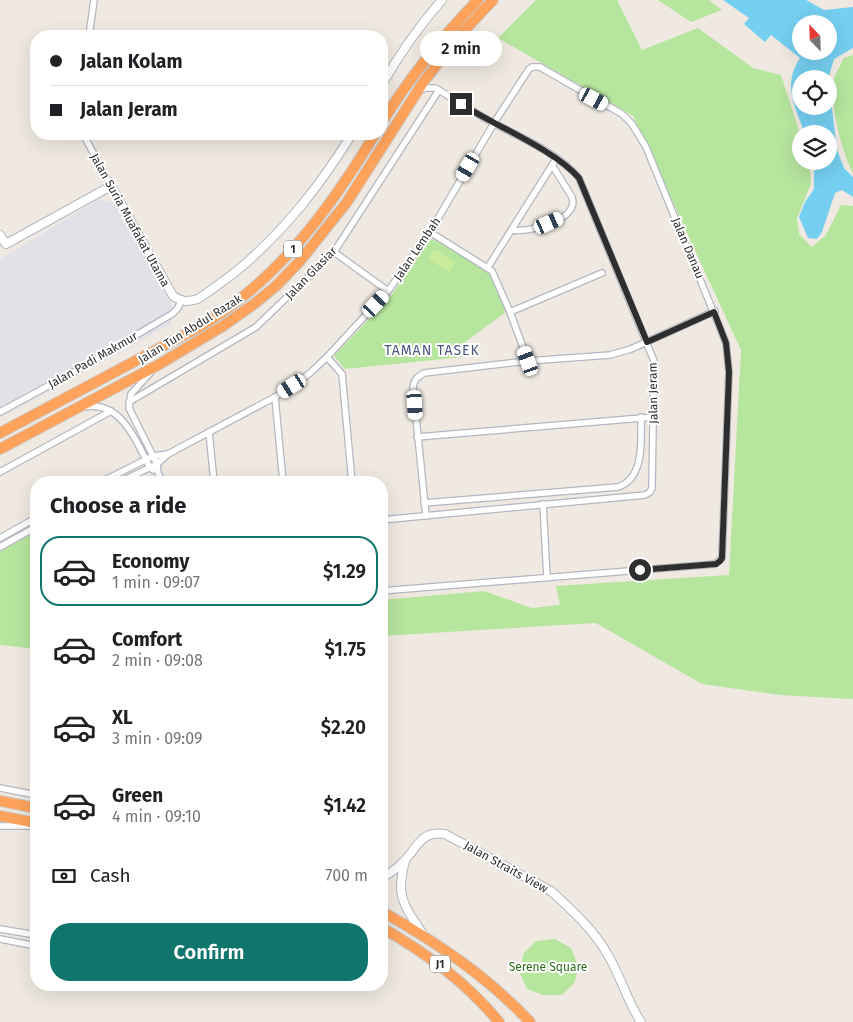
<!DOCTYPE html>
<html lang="en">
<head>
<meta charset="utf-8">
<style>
  :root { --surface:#fff; --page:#f6f6f6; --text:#202124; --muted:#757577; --line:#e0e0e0; --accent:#0f766e }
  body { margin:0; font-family:"Fira Sans",sans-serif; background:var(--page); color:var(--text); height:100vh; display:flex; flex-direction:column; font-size:19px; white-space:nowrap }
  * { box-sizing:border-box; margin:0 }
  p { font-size:16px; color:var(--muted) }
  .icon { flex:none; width:28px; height:28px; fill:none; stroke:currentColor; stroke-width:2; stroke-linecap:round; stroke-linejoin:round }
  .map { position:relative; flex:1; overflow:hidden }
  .panel { position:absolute; left:30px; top:476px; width:358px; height:515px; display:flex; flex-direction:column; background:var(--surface); border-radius:20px; box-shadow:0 5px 20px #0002 }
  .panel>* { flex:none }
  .top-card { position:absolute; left:30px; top:30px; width:358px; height:110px; border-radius:20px; box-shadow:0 5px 20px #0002; display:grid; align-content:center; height:110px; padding:0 20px; background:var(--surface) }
  .needle { width:32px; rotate:337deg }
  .controls { position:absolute; left:792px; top:15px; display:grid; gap:10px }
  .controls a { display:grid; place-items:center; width:45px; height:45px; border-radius:50%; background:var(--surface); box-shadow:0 5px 20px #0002; font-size:25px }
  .end { position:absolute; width:22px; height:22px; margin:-11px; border:6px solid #2e2e2e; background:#fff; box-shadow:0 0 0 2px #fff }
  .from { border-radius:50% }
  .bubble { position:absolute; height:35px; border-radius:18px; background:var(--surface); box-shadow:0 5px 20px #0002; font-size:16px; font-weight:600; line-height:35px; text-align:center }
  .car { position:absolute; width:15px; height:30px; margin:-15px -8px; border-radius:6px; box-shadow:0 0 4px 1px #0007; background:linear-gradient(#fff 24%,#345 0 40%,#fff 0 76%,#345 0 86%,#fff 0) }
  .top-card b { display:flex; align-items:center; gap:18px; height:48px; font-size:19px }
  .top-card b+b { border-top:1px solid var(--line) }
  .top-card i { width:12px; height:12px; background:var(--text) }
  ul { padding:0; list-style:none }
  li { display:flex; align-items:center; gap:15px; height:70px; margin:0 10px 8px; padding:0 10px; border:2px solid transparent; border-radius:20px }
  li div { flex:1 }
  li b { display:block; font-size:19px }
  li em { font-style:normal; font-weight:600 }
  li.selected { border-color:var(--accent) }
  li>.icon { width:45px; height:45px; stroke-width:1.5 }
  h2 { padding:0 20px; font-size:22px; line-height:60px }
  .pay { display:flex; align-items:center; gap:12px; height:55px; padding:0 20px; font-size:19px }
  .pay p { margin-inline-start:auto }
  .primary-button { display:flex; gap:10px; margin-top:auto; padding:10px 20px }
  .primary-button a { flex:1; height:58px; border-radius:20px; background:var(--accent); color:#fff; font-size:20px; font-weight:600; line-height:58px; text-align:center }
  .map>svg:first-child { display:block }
</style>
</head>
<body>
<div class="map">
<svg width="853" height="1022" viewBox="0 0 853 1022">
  <rect width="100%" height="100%" fill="#efe9e1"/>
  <polygon fill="#e3e1e8" points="98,200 114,202 172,306 171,324 0,418 0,259"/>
  <g fill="#b6e59e">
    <polygon points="536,0 617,0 642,50 698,28 753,68 781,75 801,137 801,161 809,161 810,163 811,184 797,218 799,234 812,247 826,235 841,205 853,206 853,699 780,695 702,684 596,623 381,636 381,600 484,591 532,608 560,605 556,586 729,575 741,350 633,116 498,38"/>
    <polygon points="658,0 709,0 722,10 691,22"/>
    <path d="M853 55V174C843 154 828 101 834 79 836 72 841 64 844 58Z"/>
    <polygon points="431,238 488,271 506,312 465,342 463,357 345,369 334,356 390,297"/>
    <polygon points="36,531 36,649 0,645 0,551"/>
    <polygon points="555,939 571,948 578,966 575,982 562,995 543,995 527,989 519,971 524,953 536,941"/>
  </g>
  <polygon fill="#c9ec9a" points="434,249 455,262 449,272 428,259"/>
  <path fill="#75cff0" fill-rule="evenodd" d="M723 0H806L824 10 853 7V48L834 59 828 79H801V106H829V83L837 150 844 168 853 177V197L842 190 835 193 822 232 817 239 808 238 799 217 805 202 814 189V161H829V134H805C795 106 782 85 800 58L771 35 765 42 744 24 749 18ZM801 24H829V51H801Z"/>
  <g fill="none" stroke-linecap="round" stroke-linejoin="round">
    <defs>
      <g id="street">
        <polyline points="89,36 94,0"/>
        <polyline points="83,134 111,186"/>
        <path d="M512 230C529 233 580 220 572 197L552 165"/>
        <polyline points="430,232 492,271 510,312 528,361"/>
        <polyline points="334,252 388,291"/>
        <polyline points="488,267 556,159"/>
        <polyline points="510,312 602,273"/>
        <polyline points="327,357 342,374 352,482"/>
        <polyline points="151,372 131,394 129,408 157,464 158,473 163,482"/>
        <polyline points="275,397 283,482"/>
        <polyline points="129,402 256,327 334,252 439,90"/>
        <path d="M85 407C121 400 137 442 150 468L153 470"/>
        <polyline points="0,412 72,373 172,314 178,308 181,301"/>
        <polyline points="209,432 214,482"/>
        <polyline points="417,437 654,417"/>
        <polyline points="0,472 111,411"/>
        <polyline points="101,482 153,456 168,454"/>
        <polyline points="120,482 157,464 168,454 275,397 309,374 327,357 388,291 430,232 494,123 529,69 532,67 540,67 622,114 632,124 646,147 726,343 729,372 722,558 715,564 381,591"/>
        <path d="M424 503 618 487C645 478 641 440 641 417"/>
        <polyline points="543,504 547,577"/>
        <path d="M426 516 413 387C414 380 417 377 424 373L528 361 610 355 631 349 715 311"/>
        <path d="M381 520 645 495 650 492 652 488 654 361 579 178C556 151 518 137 488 120 470 110 453 98 435 88H426L421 90"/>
        <polyline points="0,538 36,518"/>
        <polyline points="0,547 36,527"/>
        <polyline points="0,788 36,795"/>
        <polyline points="0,826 32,826"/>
        <polyline points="0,929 36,935"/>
        <polyline points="0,939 36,946"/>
        <polyline points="202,985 206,986"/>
      </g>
      <g id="secondary">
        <path d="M381 86C399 55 418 27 442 0"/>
        <path d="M0 235 6 244 111 186 173 296C182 302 188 302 198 299 214 288 230 277 245 264 289 225 321 184 352 134"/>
        <path d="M405 861C395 896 404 906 423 934"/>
        <path d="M381 878C389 874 398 868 404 861 418 847 421 830 445 834L551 891C572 910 594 930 608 955 621 977 627 1001 641 1022"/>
      </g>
      <g id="highway">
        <path d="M381 124C409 78 441 38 478 0"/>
        <path d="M0 433 201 326C277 281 330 209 375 134"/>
        <polyline points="0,449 158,365 223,326 254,304 276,286 300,261 347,202 424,81 442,58 458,37 493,0"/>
        <polyline points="0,801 36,808"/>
        <polyline points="0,816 36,823"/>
        <path d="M381 911C436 942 487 976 530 1022"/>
        <path d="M381 927C426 953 466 982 499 1022"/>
      </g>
    </defs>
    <use href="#street" stroke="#b4b7c1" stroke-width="8"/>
    <use href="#secondary" stroke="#b4b7c1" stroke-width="10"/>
    <use href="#highway" stroke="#c9c9c9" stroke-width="12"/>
    <use href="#street" stroke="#fff" stroke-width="5.5"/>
    <use href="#secondary" stroke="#fff" stroke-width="8"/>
    <use href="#highway" stroke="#ffa35c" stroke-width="10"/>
  </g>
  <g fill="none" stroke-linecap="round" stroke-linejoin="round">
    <path stroke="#2e2e2e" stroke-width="6" d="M461 104C495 126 554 149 579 178L647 342 714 312 726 343 729 372 722 558 720 561 716 564 640 570"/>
  </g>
  <g text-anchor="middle" stroke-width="4" stroke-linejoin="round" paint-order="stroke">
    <g fill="#fff" stroke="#6d6d6d" stroke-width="1">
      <rect x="284" y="240.5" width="18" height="17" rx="4"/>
      <rect x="430" y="955.5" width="20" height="17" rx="4"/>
    </g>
    <g font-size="11" font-weight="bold" fill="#2e2e2e">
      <text x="293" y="253">1</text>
      <text x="440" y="968">J1</text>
    </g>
    <g font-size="12" fill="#2e2e2e" stroke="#fff">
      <text transform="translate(130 220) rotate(61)" y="4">Jalan Suria Muafakat Utama</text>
      <text transform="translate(688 248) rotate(67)" y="4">Jalan Danau</text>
      <text transform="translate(417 249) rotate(-56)" y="4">Jalan Lembah</text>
      <text transform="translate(311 273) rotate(-46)" y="4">Jalan Glasiar</text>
      <text transform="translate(190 329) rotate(-32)" y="4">Jalan Tun Abdul Razak</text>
      <text transform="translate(93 360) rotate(-30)" y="4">Jalan Padi Makmur</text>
      <text transform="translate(653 393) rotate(-91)" y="4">Jalan Jeram</text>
      <text transform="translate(506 867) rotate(29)" y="4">Jalan Straits View</text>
    </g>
    <g font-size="12" fill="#2c6e1b" stroke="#fff">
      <text x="548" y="971">Serene Square</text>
    </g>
    <g font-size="14" letter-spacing="1" fill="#4d5680" stroke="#fff">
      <text x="432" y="355">TAMAN TASEK</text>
    </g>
  </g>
</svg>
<div class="controls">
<a><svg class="needle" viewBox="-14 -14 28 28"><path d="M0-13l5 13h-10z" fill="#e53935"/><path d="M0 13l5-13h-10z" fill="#757577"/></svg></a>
<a><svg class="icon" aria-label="locate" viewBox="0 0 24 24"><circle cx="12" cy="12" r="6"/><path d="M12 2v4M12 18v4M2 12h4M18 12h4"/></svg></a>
<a><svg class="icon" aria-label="layers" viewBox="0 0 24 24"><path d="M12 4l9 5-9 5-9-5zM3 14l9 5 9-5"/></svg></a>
</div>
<i class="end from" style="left:640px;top:570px"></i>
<i class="end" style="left:461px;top:104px"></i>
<div class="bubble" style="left:420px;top:31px;width:82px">2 min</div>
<i class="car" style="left:594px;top:99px;rotate:118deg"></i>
<i class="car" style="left:468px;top:167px;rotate:210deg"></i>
<i class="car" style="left:549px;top:223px;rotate:66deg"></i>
<i class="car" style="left:376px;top:304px;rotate:43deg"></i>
<i class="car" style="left:528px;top:361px;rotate:340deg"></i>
<i class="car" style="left:292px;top:386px;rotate:237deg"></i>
<i class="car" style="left:415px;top:405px;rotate:176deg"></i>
<div class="top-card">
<b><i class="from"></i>Jalan Kolam</b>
<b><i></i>Jalan Jeram</b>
</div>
<section class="panel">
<h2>Choose a ride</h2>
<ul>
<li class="selected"><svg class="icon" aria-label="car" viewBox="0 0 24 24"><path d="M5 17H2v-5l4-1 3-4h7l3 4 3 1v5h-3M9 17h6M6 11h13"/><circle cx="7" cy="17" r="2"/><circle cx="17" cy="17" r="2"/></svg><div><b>Economy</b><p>1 min · 09:07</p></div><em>$1.29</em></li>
<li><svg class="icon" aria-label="car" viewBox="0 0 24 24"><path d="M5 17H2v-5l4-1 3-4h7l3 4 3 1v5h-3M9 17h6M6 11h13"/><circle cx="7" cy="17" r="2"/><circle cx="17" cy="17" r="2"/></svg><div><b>Comfort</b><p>2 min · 09:08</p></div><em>$1.75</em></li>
<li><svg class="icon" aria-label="car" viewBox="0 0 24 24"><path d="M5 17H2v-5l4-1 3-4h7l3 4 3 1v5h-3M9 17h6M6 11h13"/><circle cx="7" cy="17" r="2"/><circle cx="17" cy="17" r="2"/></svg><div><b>XL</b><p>3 min · 09:09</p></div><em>$2.20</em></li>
<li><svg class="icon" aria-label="car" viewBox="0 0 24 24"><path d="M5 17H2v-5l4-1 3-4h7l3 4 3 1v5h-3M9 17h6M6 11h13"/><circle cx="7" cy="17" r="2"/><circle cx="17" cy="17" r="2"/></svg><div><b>Green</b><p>4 min · 09:10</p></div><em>$1.42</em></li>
</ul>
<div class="pay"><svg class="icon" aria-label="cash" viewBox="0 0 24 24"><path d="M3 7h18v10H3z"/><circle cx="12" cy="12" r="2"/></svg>Cash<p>700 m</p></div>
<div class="primary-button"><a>Confirm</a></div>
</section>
</div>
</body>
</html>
